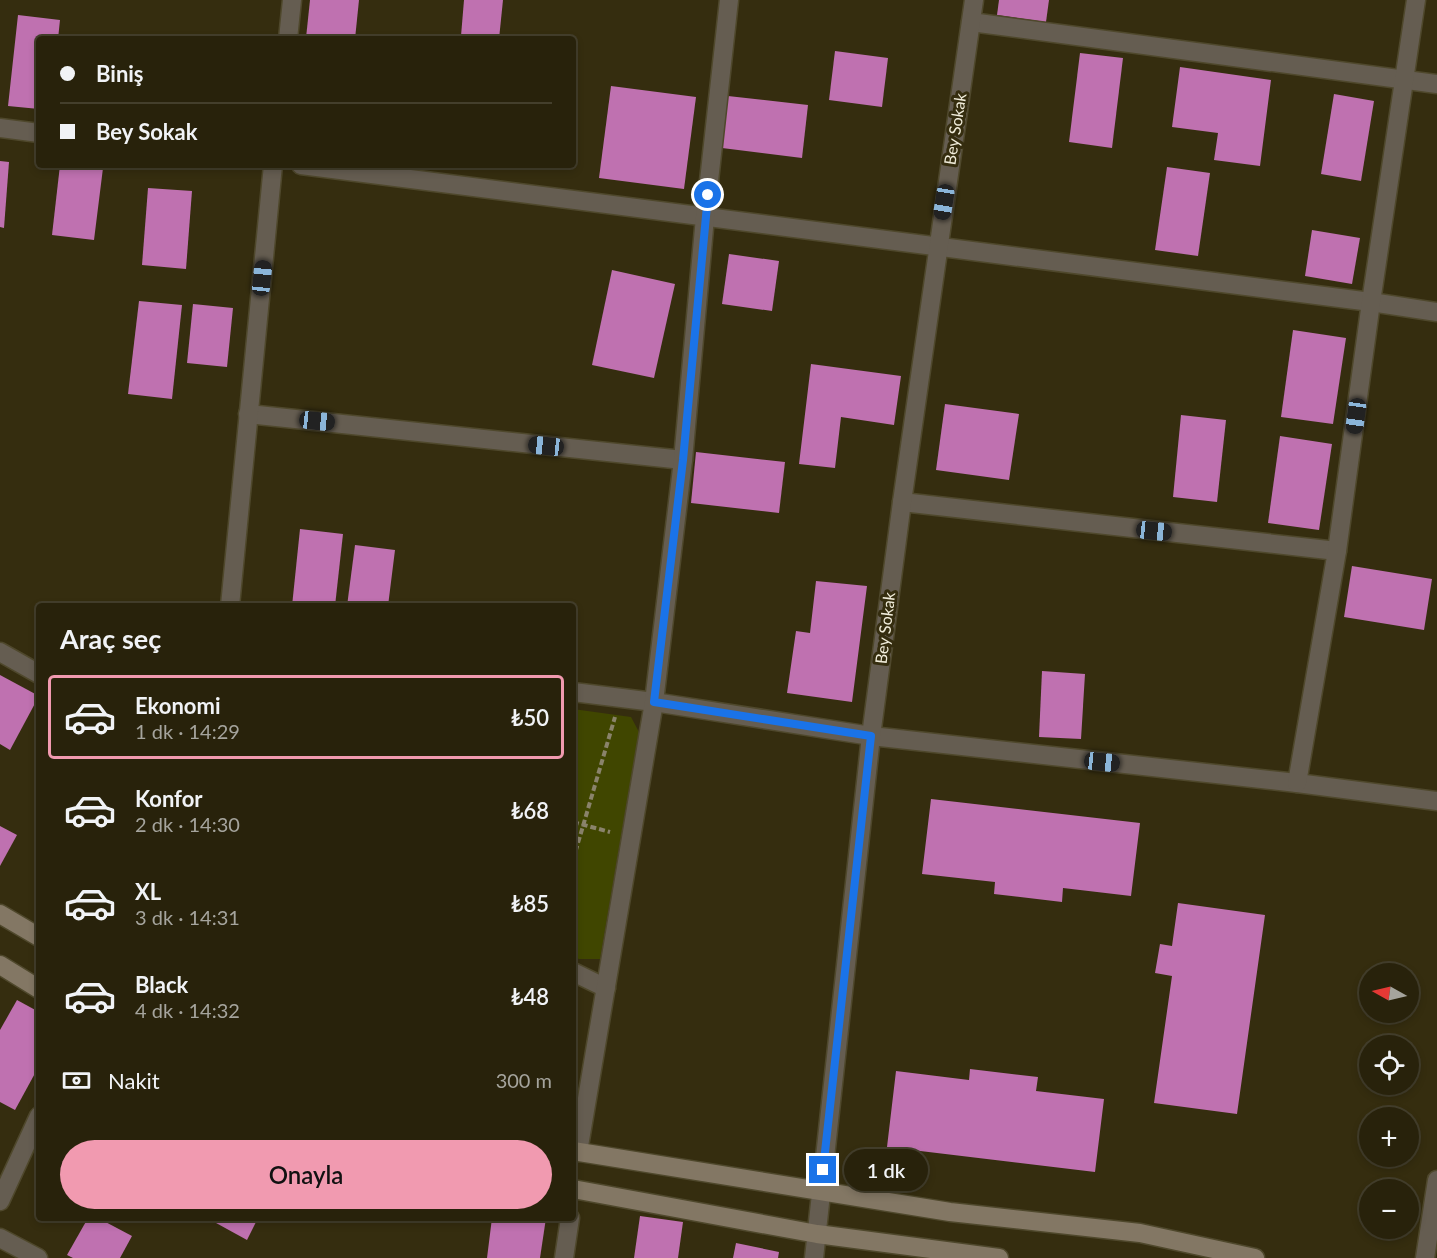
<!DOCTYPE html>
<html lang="tr">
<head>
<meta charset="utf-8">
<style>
  :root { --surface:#28220b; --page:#342f19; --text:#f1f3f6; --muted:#a5a49d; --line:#443f2c; --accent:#f19ab0 }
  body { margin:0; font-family:Lato,sans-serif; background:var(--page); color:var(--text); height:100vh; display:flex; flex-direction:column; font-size:22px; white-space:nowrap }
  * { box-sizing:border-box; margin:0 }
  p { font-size:20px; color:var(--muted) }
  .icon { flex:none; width:33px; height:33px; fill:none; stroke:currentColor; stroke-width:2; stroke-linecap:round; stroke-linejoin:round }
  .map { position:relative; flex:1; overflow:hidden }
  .panel { position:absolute; left:36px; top:603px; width:540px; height:618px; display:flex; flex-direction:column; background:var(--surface); border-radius:6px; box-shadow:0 3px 9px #0003,0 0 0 2px var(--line) }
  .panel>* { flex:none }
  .hud { position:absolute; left:36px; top:36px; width:540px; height:132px; border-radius:6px; box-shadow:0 3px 9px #0003,0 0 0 2px var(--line); display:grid; align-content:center; height:132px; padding:0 24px; background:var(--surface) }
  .needle { width:39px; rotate:278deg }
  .tools { position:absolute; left:1359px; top:963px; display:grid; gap:12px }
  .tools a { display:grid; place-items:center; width:60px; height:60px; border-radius:50%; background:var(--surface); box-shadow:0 3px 9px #0003,0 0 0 2px var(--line); font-size:30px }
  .end { position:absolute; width:27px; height:27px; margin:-14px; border:8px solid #1a73e8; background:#fff; box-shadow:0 0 0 3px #fff }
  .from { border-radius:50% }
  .bubble { position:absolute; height:42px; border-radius:21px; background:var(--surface); box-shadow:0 3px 9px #0003,0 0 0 2px var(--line); font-size:20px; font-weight:600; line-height:42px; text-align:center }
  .car { position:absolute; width:18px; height:36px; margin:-18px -9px; border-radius:8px; box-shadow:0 0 4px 2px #0007; background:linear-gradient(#222 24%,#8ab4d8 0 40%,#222 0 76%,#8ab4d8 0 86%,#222 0) }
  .hud b { display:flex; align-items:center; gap:21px; height:57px; font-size:22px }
  .hud b+b { border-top:2px solid var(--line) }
  .hud i { width:15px; height:15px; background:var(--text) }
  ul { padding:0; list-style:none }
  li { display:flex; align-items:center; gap:18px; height:84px; margin:0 12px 9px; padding:0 12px; border:3px solid transparent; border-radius:6px }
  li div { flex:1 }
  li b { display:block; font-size:22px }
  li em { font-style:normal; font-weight:600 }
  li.selected { border-color:var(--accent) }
  li>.icon { width:54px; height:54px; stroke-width:1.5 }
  h2 { padding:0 24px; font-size:27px; line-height:72px }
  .pay { display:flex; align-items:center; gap:15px; height:66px; padding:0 24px; font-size:22px }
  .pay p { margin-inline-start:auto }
  .button { display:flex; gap:12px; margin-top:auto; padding:12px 24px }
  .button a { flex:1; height:69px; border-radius:36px; background:var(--accent); color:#111; font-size:24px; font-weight:600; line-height:69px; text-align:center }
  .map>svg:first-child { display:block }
</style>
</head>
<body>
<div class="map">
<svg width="1437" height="1258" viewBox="0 0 1437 1258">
  <rect width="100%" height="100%" fill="#352d0f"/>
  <polygon fill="#404600" points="573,709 631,717 639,732 600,959 579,959 573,956"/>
  <g fill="#bf71b0">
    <polygon points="310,0 359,0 355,39 306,38"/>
    <polygon points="464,0 503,0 499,39 461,36"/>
    <polygon points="999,0 1049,0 1046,22 997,15"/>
    <polygon points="18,15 60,20 58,39 39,39 39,109 8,106"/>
    <polygon points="835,51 888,58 882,107 829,100"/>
    <polygon points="1080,53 1123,58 1112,148 1069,142"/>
    <polygon points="1180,67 1271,80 1260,166 1214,160 1218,133 1172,127"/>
    <polygon points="611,86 696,97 684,189 599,178"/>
    <polygon points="1334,94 1374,101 1361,181 1321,174"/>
    <polygon points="728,96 808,105 802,158 722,148"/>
    <polygon points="0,161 9,162 4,228 0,227"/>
    <polygon points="60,165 103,168 94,240 52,235"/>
    <polygon points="1167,167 1210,173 1198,256 1155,250"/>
    <polygon points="148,188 192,191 186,269 142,265"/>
    <polygon points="1312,230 1360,238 1352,284 1305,276"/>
    <polygon points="729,254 779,261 772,311 722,304"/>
    <polygon points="612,270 675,284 654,378 592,365"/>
    <polygon points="139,301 182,305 172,399 128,394"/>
    <polygon points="193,304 233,308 227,367 187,363"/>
    <polygon points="1293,330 1346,338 1333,424 1281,417"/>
    <polygon points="811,364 901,376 894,425 841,417 835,468 799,464"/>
    <polygon points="945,404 1019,414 1009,480 936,470"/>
    <polygon points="1181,415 1226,420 1217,502 1173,497"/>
    <polygon points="1280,436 1332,444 1319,530 1268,523"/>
    <polygon points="696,452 785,462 779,513 691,503"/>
    <polygon points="300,529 343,534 335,606 292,606"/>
    <polygon points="355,545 395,550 388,606 347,606"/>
    <polygon points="1352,566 1432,579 1424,630 1344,617"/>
    <polygon points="816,581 867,586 852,702 787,693 796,631 810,633"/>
    <polygon points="1042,671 1085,674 1081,739 1039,737"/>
    <polygon points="0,675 39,696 10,750 0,744"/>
    <polygon points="931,799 1140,823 1131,896 1063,888 1062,902 994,894 995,882 922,874"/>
    <polygon points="0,826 17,835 0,866"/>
    <polygon points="1178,903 1265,915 1237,1114 1154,1103 1172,976 1155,973 1160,944 1172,946"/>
    <polygon points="17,1000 39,1012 39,1066 15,1110 0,1102 0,1030"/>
    <polygon points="970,1069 1038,1077 1036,1091 1104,1099 1095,1172 887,1147 896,1071 969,1080"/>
    <polygon points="640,1216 683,1222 678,1258 634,1258"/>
    <polygon points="88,1218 98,1218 132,1236 120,1258 73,1258 67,1255"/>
    <polygon points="207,1218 258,1218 247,1240"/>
    <polygon points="492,1218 546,1218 540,1258 487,1258"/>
    <polygon points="736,1243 779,1252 778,1258 733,1258"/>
  </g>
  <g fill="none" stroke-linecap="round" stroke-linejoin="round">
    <defs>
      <g id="street">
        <polyline points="971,22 1437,84"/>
        <polyline points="288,39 292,0"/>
        <polyline points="0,128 39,133"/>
        <polyline points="301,165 1371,302 1437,312"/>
        <polyline points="248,414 683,460"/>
        <polyline points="902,502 1337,551"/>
        <polyline points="230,606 273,165"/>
        <polyline points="0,652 39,674"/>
        <polyline points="573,692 654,702 871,736 1297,783 1437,801"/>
        <polyline points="1297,783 1337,551 1371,302 1416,0"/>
        <polyline points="573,972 606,988"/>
        <polyline points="578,1152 654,702 683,460 705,217 729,0"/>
        <polyline points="0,1201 39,1116"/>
        <polyline points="0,1238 38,1258"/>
        <polyline points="564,1258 570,1218"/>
        <polyline points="814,1258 871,736 902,502 974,0"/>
        <polyline points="1425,1258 1437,1180"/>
      </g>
      <g id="secondary">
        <polyline points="0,914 39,937"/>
        <polyline points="0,965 39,989"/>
        <polyline points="573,1151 950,1212 1140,1233 1255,1258"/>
        <polyline points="573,1189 817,1234 999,1258"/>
      </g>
    </defs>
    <use href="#street" stroke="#4f482c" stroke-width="21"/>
    <use href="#secondary" stroke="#4f482c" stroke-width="21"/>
    <g stroke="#8a836b" stroke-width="4" stroke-dasharray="6 3" stroke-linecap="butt">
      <polyline points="573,822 610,832"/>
      <polyline points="573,860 615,717"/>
    </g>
    <use href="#street" stroke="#655d51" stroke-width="18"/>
    <use href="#secondary" stroke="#837764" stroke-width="18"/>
  </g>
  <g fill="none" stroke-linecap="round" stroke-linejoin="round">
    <polyline stroke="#1a73e8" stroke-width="8" points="708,195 683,460 654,702 871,736 823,1170"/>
  </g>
  <g text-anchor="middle" stroke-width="6" stroke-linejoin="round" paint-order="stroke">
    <g font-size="16" fill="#f1eddb" stroke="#352d0f">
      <text transform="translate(955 129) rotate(-81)" y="6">Bey Sokak</text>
      <text transform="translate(885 628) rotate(-83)" y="6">Bey Sokak</text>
    </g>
  </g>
</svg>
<div class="tools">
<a><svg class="needle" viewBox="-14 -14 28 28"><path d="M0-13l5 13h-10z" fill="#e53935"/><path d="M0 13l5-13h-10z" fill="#a5a49d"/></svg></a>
<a><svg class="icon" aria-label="locate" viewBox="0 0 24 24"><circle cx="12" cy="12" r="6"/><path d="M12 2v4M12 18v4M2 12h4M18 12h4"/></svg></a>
<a>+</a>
<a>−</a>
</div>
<i class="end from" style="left:708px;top:195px"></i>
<i class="end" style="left:823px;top:1170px"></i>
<div class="bubble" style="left:844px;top:1149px;width:84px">1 dk</div>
<i class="car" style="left:944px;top:202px;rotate:189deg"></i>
<i class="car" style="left:262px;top:278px;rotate:6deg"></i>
<i class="car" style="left:1356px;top:416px;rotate:188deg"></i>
<i class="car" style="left:317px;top:421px;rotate:96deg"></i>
<i class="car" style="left:546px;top:446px;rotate:276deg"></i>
<i class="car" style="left:1154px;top:531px;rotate:96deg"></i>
<i class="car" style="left:1102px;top:762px;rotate:96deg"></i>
<div class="hud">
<b><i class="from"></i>Biniş</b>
<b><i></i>Bey Sokak</b>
</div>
<section class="panel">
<h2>Araç seç</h2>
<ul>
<li class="selected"><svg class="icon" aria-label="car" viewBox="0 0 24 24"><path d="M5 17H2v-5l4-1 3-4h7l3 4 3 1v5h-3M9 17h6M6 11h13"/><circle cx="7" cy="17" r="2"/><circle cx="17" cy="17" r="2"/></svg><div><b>Ekonomi</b><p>1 dk · 14:29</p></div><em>₺50</em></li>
<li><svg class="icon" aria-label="car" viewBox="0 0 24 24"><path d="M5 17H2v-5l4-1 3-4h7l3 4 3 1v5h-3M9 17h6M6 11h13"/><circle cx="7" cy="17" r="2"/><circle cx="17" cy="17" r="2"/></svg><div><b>Konfor</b><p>2 dk · 14:30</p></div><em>₺68</em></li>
<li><svg class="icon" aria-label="car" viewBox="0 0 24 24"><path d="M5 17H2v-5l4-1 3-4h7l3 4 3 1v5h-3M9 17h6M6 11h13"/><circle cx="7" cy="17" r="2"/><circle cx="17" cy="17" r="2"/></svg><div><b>XL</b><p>3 dk · 14:31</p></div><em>₺85</em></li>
<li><svg class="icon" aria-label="car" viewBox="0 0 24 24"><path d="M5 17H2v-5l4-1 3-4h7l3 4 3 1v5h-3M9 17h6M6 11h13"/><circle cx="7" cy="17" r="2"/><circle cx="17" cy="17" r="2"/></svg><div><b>Black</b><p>4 dk · 14:32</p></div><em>₺48</em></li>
</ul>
<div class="pay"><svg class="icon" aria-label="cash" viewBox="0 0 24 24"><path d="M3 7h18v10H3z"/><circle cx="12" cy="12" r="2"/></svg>Nakit<p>300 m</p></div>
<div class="button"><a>Onayla</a></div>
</section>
</div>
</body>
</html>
